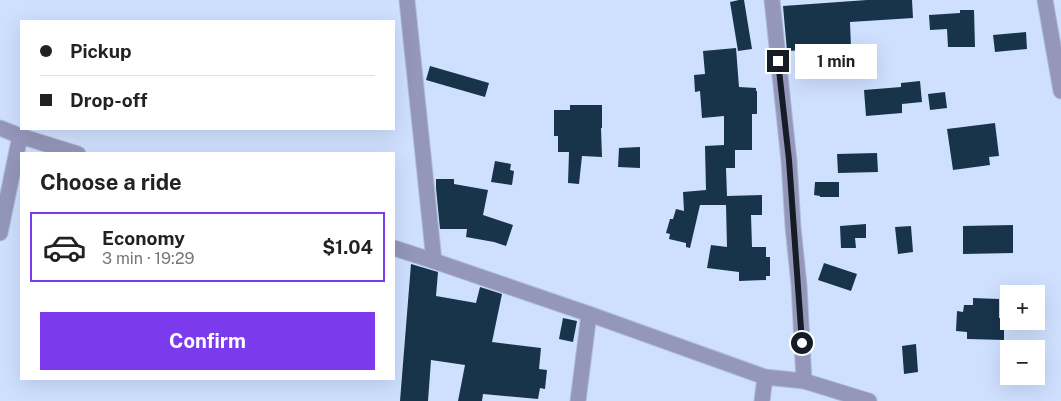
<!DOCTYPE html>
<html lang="en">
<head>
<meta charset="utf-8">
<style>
  :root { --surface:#fff; --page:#f6f6f6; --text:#222; --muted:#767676; --line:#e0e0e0; --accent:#7c3aed }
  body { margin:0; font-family:"Public Sans",sans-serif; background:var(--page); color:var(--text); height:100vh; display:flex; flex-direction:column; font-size:19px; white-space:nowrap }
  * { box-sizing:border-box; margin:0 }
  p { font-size:16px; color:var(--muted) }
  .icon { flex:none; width:28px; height:28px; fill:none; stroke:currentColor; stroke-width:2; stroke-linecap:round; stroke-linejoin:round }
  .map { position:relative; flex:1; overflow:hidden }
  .panel { position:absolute; left:20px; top:152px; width:375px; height:228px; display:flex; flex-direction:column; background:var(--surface); border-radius:0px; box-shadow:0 5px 20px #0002 }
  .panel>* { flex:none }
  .guide { position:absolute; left:20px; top:20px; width:375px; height:110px; border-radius:0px; box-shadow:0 5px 20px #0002; display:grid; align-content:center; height:110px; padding:0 20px; background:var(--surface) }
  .fabs { position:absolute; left:1000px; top:285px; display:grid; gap:10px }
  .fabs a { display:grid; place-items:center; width:45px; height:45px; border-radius:0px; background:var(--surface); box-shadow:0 5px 20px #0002; font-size:25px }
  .end { position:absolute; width:22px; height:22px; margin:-11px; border:6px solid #161c27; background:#fff; box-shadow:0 0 0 2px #fff }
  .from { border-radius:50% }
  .bubble { position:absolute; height:35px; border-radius:0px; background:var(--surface); box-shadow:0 5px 20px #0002; font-size:16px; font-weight:700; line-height:35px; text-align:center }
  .guide b { display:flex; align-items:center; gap:18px; height:48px; font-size:19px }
  .guide b+b { border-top:1px solid var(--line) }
  .guide i { width:12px; height:12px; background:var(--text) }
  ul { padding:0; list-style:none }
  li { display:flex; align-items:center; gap:15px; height:70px; margin:0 10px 8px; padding:0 10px; border:2px solid transparent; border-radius:0px }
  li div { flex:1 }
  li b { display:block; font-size:19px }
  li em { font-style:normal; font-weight:700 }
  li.on { border-color:var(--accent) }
  li>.icon { width:45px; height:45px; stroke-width:1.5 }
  h2 { padding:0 20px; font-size:22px; line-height:60px }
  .action { display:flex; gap:10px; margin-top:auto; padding:10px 20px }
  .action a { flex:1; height:58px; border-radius:0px; background:var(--accent); color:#fff; font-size:20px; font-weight:700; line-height:58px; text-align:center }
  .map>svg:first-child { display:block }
</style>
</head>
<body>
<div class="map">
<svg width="1061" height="401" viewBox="0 0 1061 401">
  <rect width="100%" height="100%" fill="#cfe0ff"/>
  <g fill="#17344a">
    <polygon points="739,0 744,0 752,49 738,51 730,2"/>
    <polygon points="867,0 912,0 913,18 850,22 851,48 787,51 783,6"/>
    <polygon points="960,10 974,10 975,47 948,47 947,29 930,30 929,15 960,13"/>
    <polygon points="1026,32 1027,49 995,52 993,35"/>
    <polygon points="736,48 739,87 756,88 756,91 757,91 757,114 752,114 752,150 735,150 735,168 726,168 727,196 762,195 762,215 751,215 752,247 766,247 766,257 770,257 770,276 766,276 766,280 739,281 739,272 707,268 711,245 727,247 726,205 700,205 690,248 686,247 686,243 669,239 670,234 666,233 670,219 673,219 676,209 684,211 683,192 706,190 705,146 724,145 724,116 702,118 700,91 695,92 694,75 705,74 703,51"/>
    <polygon points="430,66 489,83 485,97 426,80"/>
    <polygon points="920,81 922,102 902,104 902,113 866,116 864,90 901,87 901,83"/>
    <polygon points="945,92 947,108 930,110 928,94"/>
    <polygon points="570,105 602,105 602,128 601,128 602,157 582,156 579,184 568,183 569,152 558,152 558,136 554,136 554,110 570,110"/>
    <polygon points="995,123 999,156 989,157 990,165 953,170 947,129"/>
    <polygon points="640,147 640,168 618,167 619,148"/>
    <polygon points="877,153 878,172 838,173 837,154"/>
    <polygon points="495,161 511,164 510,170 514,171 512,185 491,182"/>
    <polygon points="436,179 454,179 454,184 488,190 483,215 513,225 506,246 494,242 466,237 467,229 440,229 436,188"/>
    <polygon points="815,182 839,182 839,197 820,197 820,196 814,195"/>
    <polygon points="866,224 866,238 855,238 856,248 841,248 840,226"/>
    <polygon points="1013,225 1013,253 963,254 963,226"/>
    <polygon points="911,226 913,252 898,254 895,227"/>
    <polygon points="824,263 857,274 851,291 818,280"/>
    <polygon points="411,264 438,272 436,296 476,303 480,287 502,294 492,342 541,348 539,369 547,370 545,389 540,388 538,399 483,394 482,401 458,401 465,365 431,360 428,401 400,401"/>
    <polygon points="973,298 999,299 999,318 1004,319 1004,340 967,339 967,332 956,331 957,311 963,312 964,305 973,305"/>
    <polygon points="563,318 577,321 573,342 559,339"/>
    <polygon points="916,344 918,372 904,374 902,346"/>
  </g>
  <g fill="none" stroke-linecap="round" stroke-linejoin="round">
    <defs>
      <g id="street">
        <polyline points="407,0 434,261"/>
        <polyline points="772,0 789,161 793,227 799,285 804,381"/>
        <polyline points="1045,0 1061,91"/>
        <polyline points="0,128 20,136 78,154"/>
        <polyline points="0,233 20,136"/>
        <polyline points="394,248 434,261 589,314 765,377 804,381 869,401"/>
        <polyline points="578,401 589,314"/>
        <polyline points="762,401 765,377"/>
      </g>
    </defs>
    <use href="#street" stroke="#aebdd8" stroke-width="17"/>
    <use href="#street" stroke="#9597ba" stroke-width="15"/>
  </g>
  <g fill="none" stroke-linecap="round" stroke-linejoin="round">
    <polyline stroke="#161c27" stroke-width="6" points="778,61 789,160 802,343"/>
  </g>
</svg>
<div class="fabs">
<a>+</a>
<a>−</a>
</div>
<i class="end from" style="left:802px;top:343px"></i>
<i class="end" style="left:778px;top:61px"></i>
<div class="bubble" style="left:795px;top:44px;width:82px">1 min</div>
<div class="guide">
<b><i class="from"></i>Pickup</b>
<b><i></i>Drop-off</b>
</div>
<section class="panel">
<h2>Choose a ride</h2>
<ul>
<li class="on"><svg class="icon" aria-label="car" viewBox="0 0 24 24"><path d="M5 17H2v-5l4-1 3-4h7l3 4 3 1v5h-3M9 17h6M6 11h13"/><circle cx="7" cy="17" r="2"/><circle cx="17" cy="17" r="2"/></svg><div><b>Economy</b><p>3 min · 19:29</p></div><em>$1.04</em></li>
</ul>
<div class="action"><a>Confirm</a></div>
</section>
</div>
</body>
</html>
